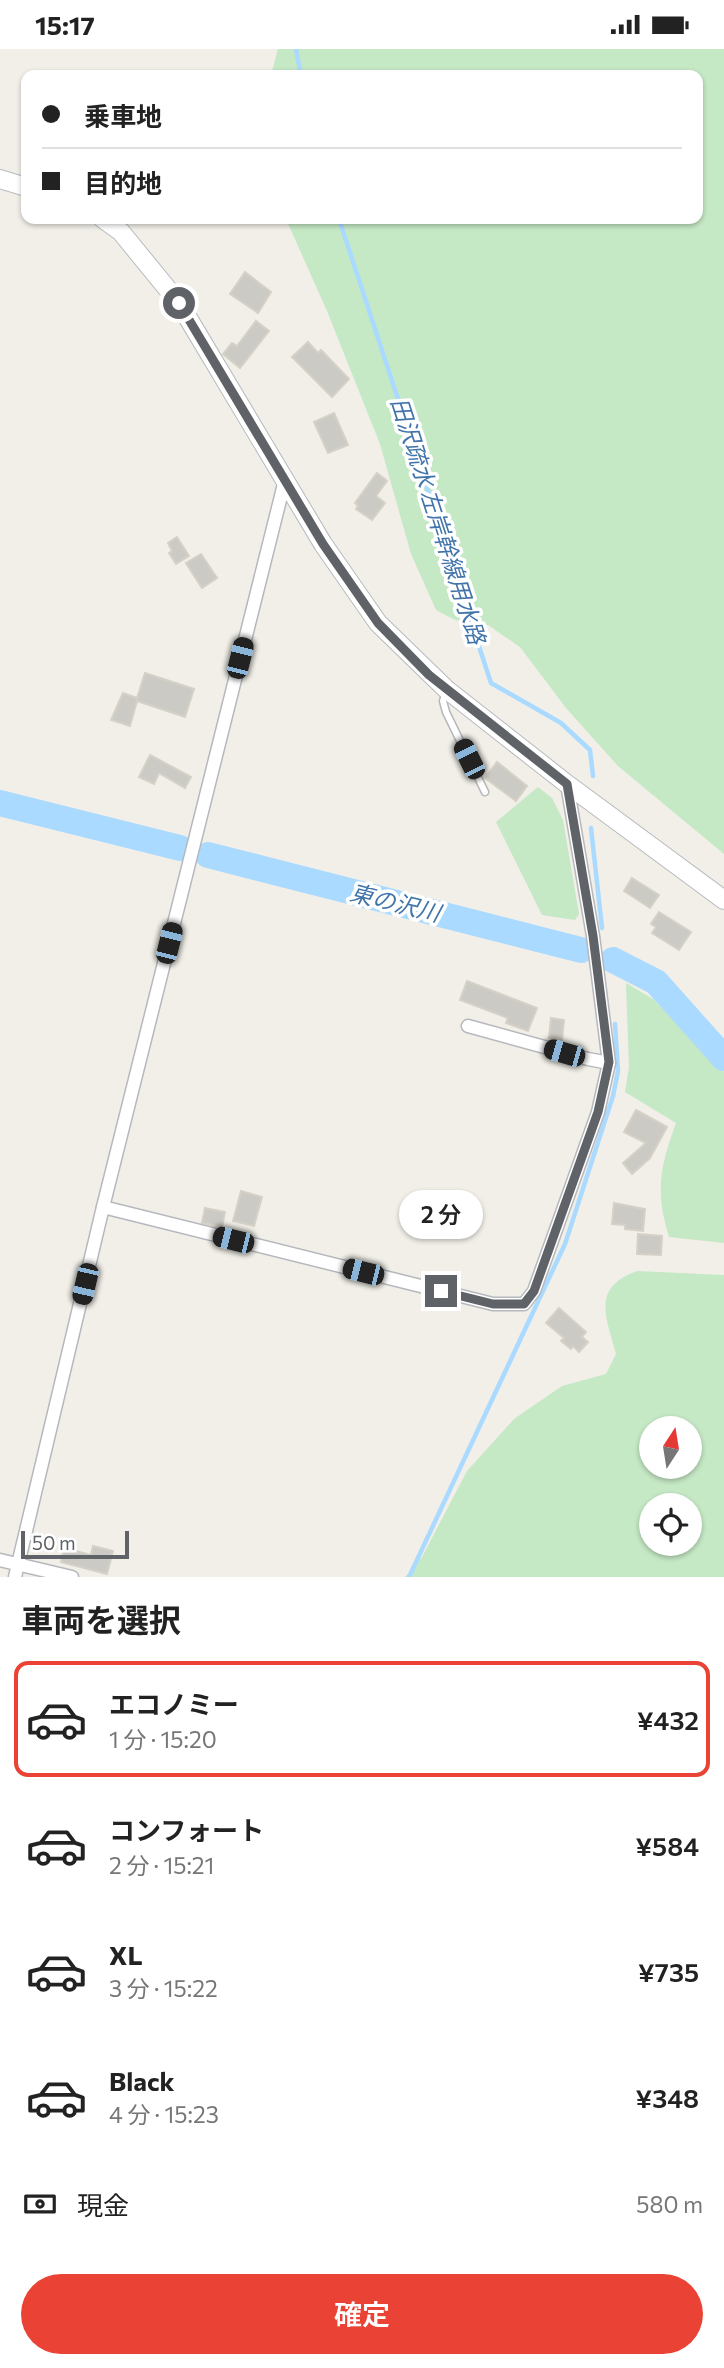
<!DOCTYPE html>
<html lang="ja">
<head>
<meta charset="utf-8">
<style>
  :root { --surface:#fff; --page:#f6f6f6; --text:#222; --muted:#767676; --line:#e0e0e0; --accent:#ea4335 }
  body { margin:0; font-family:Commissioner,"Noto Sans JP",sans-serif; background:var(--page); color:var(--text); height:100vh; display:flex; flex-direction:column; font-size:26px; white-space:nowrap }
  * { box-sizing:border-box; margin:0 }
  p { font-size:23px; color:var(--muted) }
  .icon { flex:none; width:38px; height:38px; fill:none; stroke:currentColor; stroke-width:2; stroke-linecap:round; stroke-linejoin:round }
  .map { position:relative; height:1528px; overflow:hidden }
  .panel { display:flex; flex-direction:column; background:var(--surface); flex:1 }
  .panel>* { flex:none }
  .hud { position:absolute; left:21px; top:21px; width:682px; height:154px; border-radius:14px; box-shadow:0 2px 5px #0004; display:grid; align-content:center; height:154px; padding:0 21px; background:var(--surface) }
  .needle { width:46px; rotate:12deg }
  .buttons { position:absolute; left:639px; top:1367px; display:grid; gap:14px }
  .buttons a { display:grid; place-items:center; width:63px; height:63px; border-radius:50%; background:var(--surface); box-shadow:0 2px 5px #0004; font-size:35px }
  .scale { position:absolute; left:21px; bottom:18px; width:108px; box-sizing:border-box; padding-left:7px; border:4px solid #5f6368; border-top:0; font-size:19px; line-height:24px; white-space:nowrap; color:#5f6368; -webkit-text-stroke:5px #fff; paint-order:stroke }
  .end { position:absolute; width:32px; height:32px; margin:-16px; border:9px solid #5f6368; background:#fff; box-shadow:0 0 0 4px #fff }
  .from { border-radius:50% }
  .bubble { position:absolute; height:49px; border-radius:24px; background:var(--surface); box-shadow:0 2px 5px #0004; font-size:23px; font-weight:600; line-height:49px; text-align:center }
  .car { position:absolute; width:21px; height:42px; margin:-21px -10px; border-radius:9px; box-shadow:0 0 5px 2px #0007; background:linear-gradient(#222 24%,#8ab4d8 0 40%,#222 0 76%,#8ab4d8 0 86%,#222 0) }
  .hud b { display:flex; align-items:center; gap:24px; height:66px; font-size:26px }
  .hud b+b { border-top:2px solid var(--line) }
  .hud i { width:18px; height:18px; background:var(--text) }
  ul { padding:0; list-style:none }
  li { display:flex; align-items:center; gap:21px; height:116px; margin:0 14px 10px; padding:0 7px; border:4px solid transparent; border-radius:14px }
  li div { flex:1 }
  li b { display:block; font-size:26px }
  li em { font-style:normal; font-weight:600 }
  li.on { border-color:var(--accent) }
  li>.icon { width:63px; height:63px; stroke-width:1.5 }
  h2 { padding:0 21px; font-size:32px; line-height:84px }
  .pay { display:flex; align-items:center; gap:18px; height:77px; padding:0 21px; font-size:26px }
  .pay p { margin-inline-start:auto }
  .cta { display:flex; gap:14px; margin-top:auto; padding:14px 21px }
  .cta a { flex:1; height:80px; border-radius:42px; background:var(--accent); color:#fff; font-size:28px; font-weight:600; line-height:80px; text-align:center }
  .status { display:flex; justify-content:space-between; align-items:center; height:49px; padding:0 35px; background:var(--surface); direction:ltr }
  .status svg { height:19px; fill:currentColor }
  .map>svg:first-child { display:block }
</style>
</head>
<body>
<div class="status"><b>15:17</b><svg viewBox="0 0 49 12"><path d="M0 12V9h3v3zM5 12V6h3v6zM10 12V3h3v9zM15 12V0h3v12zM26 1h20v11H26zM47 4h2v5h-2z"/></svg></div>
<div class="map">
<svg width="724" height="1528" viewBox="0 0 724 1528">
  <rect width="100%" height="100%" fill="#f1efe8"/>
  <g fill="#c5e8c5" fill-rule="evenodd">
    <polygon points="278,0 724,0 724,805 618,717 566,659 520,598 488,576 455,571 436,561 411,505 380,395 327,262 286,170 698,170 698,26 271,26"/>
    <polygon points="538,738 552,749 563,771 579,865 575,871 542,866 496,773"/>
    <path d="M626 934 653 950 724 1023V1194L669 1188C655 1142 660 1118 676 1074L625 1043 629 1018Z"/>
    <path d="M637 1222 724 1226V1528H405L422 1508 467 1422 514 1370 562 1337 606 1325 616 1305C606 1267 591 1239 637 1222ZM690 1379V1418H651V1379ZM690 1456V1494H651V1456Z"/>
  </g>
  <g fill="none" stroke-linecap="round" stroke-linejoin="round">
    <g stroke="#aadaff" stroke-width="4.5">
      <polyline points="296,0 301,26"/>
      <polyline points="339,170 491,634 561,674 590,701 593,727"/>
      <polyline points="591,779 602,879"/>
      <polyline points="409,1528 565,1195 613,1047 618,1022 615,975"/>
    </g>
    <g stroke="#aadaff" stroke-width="26">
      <polyline points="0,754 180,799"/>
      <polyline points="208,806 581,901"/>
      <polyline points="613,911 656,933 724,1009"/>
    </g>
  </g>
  <g fill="#cccac5" stroke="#d6d1c6" stroke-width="2">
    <polygon points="245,223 271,243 258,264 230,245"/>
    <polygon points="256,272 269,282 240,319 223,305 232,294 237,297"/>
    <polygon points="308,293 318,304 321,301 349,330 332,348 292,308"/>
    <polygon points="334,364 348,396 328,404 314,373"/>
    <polygon points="377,424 387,432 376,447 385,454 372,471 356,460 358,457 355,454"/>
    <polygon points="177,488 189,507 176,515 169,504 172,502 168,494"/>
    <polygon points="201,505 217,529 202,539 186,514"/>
    <polygon points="145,624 194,640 185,668 137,652 130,677 111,671 123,644 137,649"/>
    <polygon points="150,706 191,728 185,739 159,724 154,735 139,728"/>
    <polygon points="497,713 527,737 516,752 485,729"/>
    <polygon points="632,829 659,846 650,859 624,842"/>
    <polygon points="659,863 691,883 679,901 652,884 656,878 651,875"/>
    <polygon points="467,932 537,959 528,982 506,974 508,969 460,951"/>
    <polygon points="551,969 564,971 562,991 549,989"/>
    <polygon points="636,1061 667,1078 650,1109 632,1125 623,1114 646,1094 624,1083"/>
    <polygon points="241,1142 262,1148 254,1177 233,1172"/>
    <polygon points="614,1154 645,1160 643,1182 625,1180 625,1176 612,1175"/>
    <polygon points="205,1159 225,1163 222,1178 202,1174"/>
    <polygon points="638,1185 662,1187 661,1206 637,1205"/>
    <polygon points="559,1259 586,1283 582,1288 588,1293 579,1303 573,1297 571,1300 561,1292 564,1289 546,1274"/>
    <polygon points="93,1497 113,1502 107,1525 61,1513 64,1499 91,1506"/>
  </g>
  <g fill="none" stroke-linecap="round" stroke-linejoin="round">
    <defs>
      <polyline id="lane" points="446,642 443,652 446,663 485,743"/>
      <g id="street">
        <polyline points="468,977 588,1010 609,1014"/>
        <polyline points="103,1158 493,1255 524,1255 534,1242 598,1063 609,1014 593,887 567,735"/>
        <polyline points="0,1511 72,1528"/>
        <polyline points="15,1528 103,1158 285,431"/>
      </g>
      <g id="secondary">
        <polyline points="0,130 26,138"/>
        <polyline points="103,170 121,183 179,254 323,495 378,574 446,640 567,735 724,851"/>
      </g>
    </defs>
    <use href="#lane" stroke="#b5b8bc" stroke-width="9"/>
    <use href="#street" stroke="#b5b8bc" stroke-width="15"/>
    <use href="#secondary" stroke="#b6babf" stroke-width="20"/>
    <use href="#lane" stroke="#fff" stroke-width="6"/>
    <use href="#street" stroke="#fff" stroke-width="12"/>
    <use href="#secondary" stroke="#fff" stroke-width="18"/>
  </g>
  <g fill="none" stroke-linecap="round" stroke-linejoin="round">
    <polyline stroke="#5f6368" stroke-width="9" points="179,254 323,495 378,574 429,626 567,735 593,887 609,1013 598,1063 534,1242 524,1255 493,1255 441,1242"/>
  </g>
  <g text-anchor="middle" stroke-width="7" stroke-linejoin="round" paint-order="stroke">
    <g font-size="23" font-style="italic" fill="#4174aa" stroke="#fff">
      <text transform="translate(438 472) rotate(72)" y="8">田沢疏水 左岸幹線用水路</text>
      <text transform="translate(395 854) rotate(14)" y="8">東の沢川</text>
    </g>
  </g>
</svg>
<div class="buttons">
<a><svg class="needle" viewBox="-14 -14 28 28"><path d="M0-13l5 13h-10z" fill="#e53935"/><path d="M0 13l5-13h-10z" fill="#767676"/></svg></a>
<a><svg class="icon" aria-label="locate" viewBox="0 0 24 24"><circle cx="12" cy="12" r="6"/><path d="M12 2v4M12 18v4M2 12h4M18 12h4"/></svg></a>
</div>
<div class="scale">50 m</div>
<i class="end from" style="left:179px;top:254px"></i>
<i class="end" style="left:441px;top:1242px"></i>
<div class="bubble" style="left:399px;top:1141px;width:84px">2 分</div>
<i class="car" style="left:240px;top:609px;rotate:14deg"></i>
<i class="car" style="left:469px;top:710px;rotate:334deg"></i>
<i class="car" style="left:169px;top:894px;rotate:14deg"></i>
<i class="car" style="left:564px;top:1004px;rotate:286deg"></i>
<i class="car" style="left:233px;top:1191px;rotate:284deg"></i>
<i class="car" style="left:363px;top:1223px;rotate:284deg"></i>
<i class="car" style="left:85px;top:1235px;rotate:193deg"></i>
<div class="hud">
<b><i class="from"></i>乗車地</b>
<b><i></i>目的地</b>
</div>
</div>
<section class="panel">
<h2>車両を選択</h2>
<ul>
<li class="on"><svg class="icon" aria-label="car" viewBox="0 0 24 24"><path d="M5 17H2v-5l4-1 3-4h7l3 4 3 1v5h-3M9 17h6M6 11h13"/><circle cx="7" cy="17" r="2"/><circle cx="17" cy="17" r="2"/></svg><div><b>エコノミー</b><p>1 分 · 15:20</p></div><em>¥432</em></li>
<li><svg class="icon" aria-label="car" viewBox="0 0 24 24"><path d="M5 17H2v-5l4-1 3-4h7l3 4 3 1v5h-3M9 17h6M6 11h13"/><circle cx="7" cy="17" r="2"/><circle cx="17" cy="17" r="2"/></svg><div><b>コンフォート</b><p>2 分 · 15:21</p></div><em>¥584</em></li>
<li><svg class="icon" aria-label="car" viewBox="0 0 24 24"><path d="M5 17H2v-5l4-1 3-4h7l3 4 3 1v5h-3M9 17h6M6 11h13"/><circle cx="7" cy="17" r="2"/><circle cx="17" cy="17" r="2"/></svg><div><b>XL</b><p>3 分 · 15:22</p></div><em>¥735</em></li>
<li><svg class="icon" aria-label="car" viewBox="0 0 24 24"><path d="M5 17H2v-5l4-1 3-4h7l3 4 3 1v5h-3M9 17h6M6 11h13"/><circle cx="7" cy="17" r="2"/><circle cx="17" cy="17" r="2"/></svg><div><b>Black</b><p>4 分 · 15:23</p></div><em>¥348</em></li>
</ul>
<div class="pay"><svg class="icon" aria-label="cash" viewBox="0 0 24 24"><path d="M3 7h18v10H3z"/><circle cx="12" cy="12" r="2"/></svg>現金<p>580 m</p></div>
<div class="cta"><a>確定</a></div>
</section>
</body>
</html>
